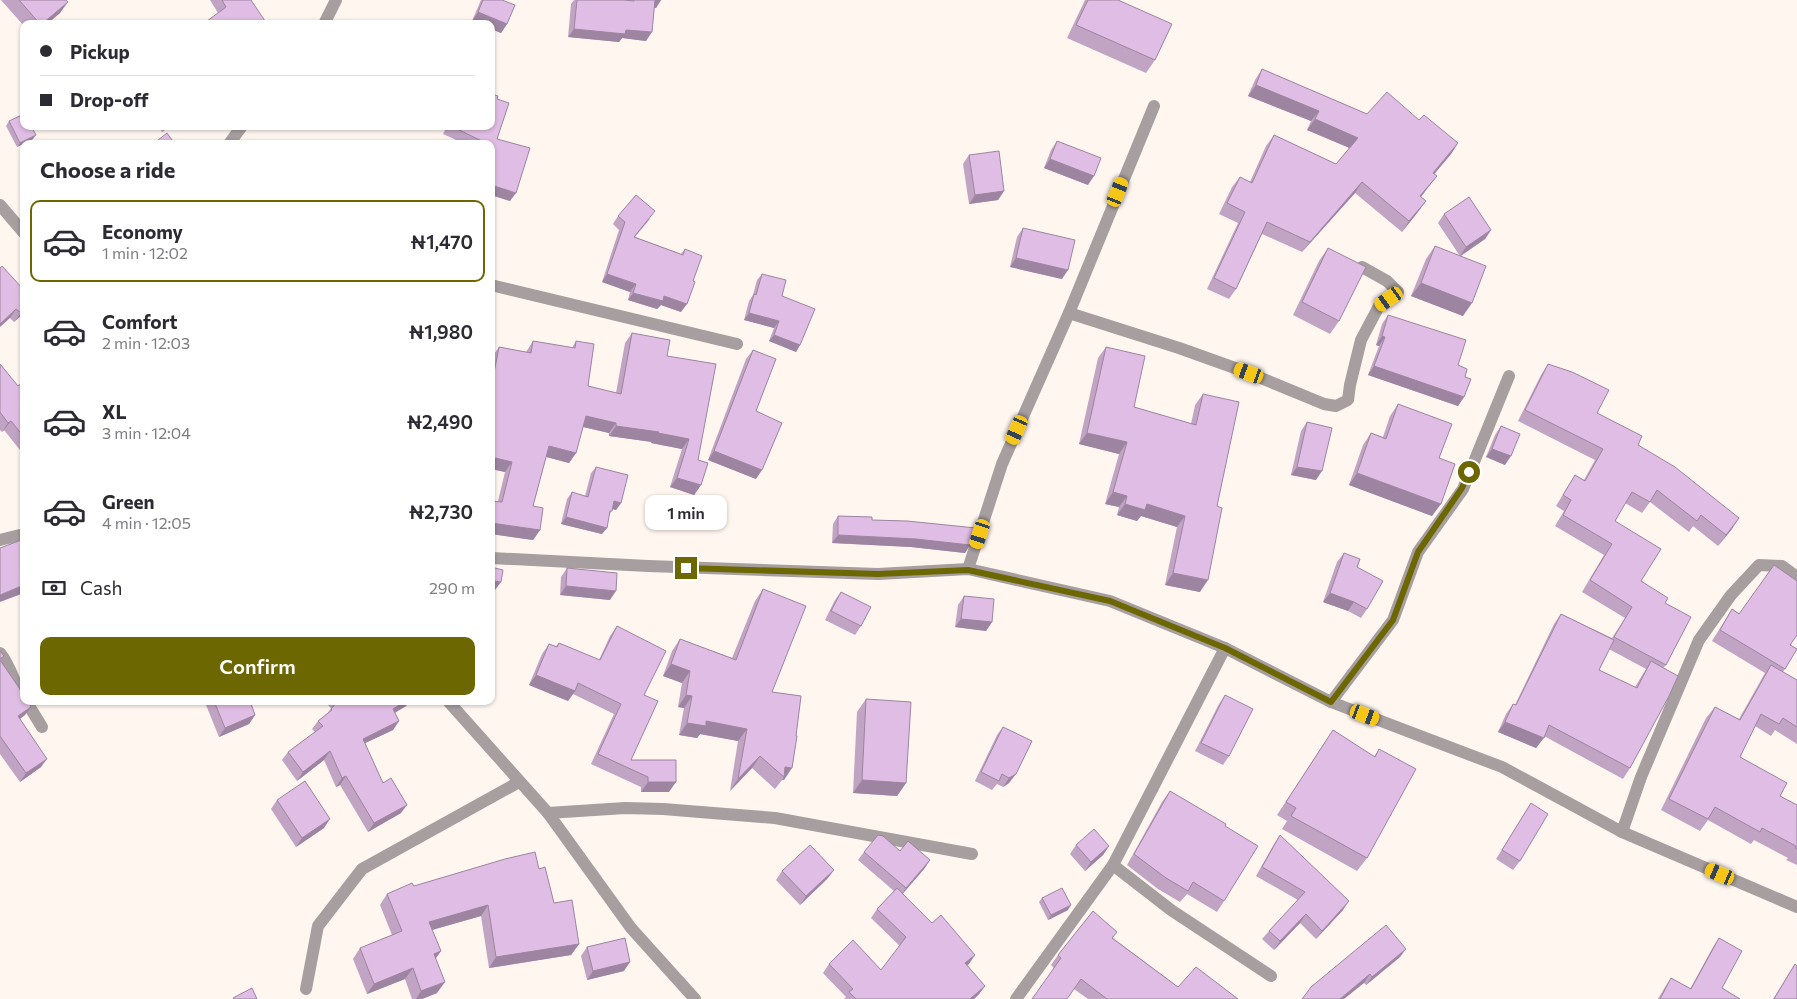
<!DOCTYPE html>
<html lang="en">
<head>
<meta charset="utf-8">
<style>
  :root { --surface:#fff; --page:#f2f2f3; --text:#2b2b33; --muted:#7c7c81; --line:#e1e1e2; --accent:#6c6700 }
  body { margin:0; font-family:Commissioner,sans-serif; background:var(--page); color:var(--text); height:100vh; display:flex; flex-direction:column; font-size:19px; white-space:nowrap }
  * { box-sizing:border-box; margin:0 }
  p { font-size:16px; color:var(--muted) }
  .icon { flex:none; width:28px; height:28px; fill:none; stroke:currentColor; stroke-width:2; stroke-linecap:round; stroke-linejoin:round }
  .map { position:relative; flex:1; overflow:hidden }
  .sheet { position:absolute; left:20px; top:140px; width:475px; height:565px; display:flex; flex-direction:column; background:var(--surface); border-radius:10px; box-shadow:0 1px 4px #0004 }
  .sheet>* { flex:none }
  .banner { position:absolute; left:20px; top:20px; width:475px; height:110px; border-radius:10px; box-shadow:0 1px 4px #0004; display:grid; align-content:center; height:110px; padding:0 20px; background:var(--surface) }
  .end { position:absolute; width:22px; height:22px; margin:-11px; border:6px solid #6c6700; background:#fff; box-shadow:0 0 0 2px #fff }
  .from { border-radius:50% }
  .bubble { position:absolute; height:35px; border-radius:10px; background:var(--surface); box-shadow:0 1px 4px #0004; font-size:16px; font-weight:600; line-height:35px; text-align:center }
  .car { position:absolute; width:15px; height:30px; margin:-15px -8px; border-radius:6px; box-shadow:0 0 4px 1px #0007; background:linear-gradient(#f5c518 24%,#345 0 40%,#f5c518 0 76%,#345 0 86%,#f5c518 0) }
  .banner b { display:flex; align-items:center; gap:18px; height:48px; font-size:19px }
  .banner b+b { border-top:1px solid var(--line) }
  .banner i { width:12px; height:12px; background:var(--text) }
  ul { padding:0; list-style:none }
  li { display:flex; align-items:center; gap:15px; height:82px; margin:0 10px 8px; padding:0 10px; border:2px solid transparent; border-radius:10px }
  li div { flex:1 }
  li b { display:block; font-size:19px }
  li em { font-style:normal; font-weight:600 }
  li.current { border-color:var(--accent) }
  li>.icon { width:45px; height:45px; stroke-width:1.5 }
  h2 { padding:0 20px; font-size:22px; line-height:60px }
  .pay { display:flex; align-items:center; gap:12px; height:55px; padding:0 20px; font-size:19px }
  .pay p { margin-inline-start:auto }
  .button { display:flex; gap:10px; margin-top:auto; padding:10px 20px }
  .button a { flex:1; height:58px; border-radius:10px; background:var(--accent); color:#fff; font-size:20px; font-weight:600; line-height:58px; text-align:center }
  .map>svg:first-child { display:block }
</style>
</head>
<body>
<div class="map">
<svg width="1797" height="999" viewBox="0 0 1797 999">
  <rect width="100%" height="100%" fill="#fff6f0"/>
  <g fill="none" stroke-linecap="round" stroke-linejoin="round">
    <g stroke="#a69e9f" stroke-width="12">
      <polyline points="324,24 336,0"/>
      <polyline points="229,144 242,126"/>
      <polyline points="0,205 24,233"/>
      <polyline points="491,285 737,344"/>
      <polyline points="1069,313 1179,348 1249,373 1324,404 1336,406 1348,400 1350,385 1361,340 1379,306 1398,292 1387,281 1362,267"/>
      <polyline points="0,540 24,534"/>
      <polyline points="491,558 648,566 878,574 968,569 1110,601 1225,648 1331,702 1502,767 1622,832 1797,907"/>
      <polyline points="968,569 1002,464 1069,313 1154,106"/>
      <path d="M0 653C11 666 14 684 24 699"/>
      <polyline points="26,701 42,727"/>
      <polyline points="448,701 548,813 631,928 695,999"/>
      <polyline points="1331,702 1393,620 1418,552 1463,489 1509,376"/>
      <polyline points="548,813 625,808 663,809 775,818 972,854"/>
      <polyline points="1622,832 1641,777 1699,640 1731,595 1759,565 1782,566 1797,577"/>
      <polyline points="1113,865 1171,910 1271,976"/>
      <polyline points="306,989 318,926 362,869 519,782"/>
      <polyline points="1016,999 1113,865 1225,648"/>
    </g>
  </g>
  <g fill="#c1a3c4" fill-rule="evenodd">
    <polygon points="1,0 66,0 60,13 47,24 24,24 24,26"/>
    <polygon points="210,0 251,0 218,13"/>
    <polygon points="481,0 502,0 507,24 501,33 472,21"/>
    <polygon points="574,0 629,1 629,0 661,0 656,8 654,7 646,41 622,38 619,42 568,37 571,4"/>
    <polygon points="1085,0 1118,0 1155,60 1146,73 1067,38"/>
    <polygon points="1262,69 1367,114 1419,120 1458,143 1451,154 1434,174 1437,176 1421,197 1426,201 1402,232 1355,193 1302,252 1262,234 1236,289 1229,299 1207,289 1238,223 1219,214 1232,187 1240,177 1250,182 1266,146 1274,135 1336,164 1349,148 1307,130 1311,121 1248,96 1255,80"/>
    <polygon points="497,99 497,139 510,201 491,195 491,144 465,144 443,134 447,126 491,126"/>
    <polygon points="9,121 33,139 17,147 6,126"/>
    <polygon points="158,126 170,126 162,132"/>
    <polygon points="1057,141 1088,185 1044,168 1051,150"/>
    <polygon points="969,155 1004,191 998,200 969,204 963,164"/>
    <polygon points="1444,214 1491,230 1485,239 1461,256 1463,316 1411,296 1426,259 1435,246 1460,256 1438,223"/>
    <polygon points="618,216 650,219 635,237 681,254 685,249 681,312 661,305 657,309 628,300 630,292 602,282 619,230 613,224"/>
    <polygon points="1023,228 1062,279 1010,267 1017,237"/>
    <polygon points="1328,248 1339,321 1330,334 1293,315 1319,261"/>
    <polygon points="0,268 24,313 14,322 10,318"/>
    <polygon points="762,274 782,296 800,345 796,352 769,341 774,328 744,320 749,301 753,295 757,280"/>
    <polygon points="1388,315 1458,365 1464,397 1458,406 1368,375 1379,346 1376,345 1382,324"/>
    <polygon points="632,333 667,356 698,460 701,485 694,495 670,487 682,449 651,443 652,442 609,436 609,433 583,427 576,453 569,463 546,457 533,506 540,530 533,540 491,534 491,501 498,501 505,472 491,469 491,363 492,357 499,347 526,352 533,341 572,348 576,341 588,386 616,393 625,343"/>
    <polygon points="1106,347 1134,407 1191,424 1195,405 1203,394 1217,506 1200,592 1165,585 1177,527 1141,516 1137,521 1117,515 1119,507 1105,504 1119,454 1079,444 1098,358"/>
    <polygon points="753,350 756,411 756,479 708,460 746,359"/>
    <polygon points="0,364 18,386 24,381 24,455 4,430 2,432 0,430"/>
    <path d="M1548 364 1597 413 1638 445 1732 529 1718 546 1693 526 1689 532 1650 502 1642 513 1625 503 1615 521 1641 581 1665 603 1666 665 1663 668 1630 768 1623 779 1544 736 1536 748 1498 732 1506 714 1513 704 1515 705 1554 624 1561 614 1612 638 1625 618 1582 592 1604 555 1555 526 1564 511 1556 506 1568 486 1575 475 1584 480 1595 460 1518 421 1541 375ZM1609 649 1646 669 1635 687 1599 670Z"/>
    <polygon points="1398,404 1439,458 1432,516 1349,485 1363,445 1371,433 1383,437 1390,416"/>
    <polygon points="1307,422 1316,480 1291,475 1301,431"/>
    <polygon points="1501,426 1505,465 1486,457 1495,435"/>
    <polygon points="596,467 621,503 616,510 613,509 609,515 602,534 561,524 567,499 572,492 585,496 591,473"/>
    <polygon points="838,516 872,520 970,545 965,553 911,547 832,543 833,524"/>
    <polygon points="1344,553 1357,567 1367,609 1361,618 1348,611 1323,602 1337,562"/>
    <polygon points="567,568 610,600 560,595 561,577"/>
    <polygon points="763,589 772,692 801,696 784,780 782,780 775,789 752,768 730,791 738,741 700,734 697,738 679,735 684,708 678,707 682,683 663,676 672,651 680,639 732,658 755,601"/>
    <polygon points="841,592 861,626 855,635 825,620 835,600"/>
    <polygon points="964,596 992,622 986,631 955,627 958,605"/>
    <polygon points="1732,609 1797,649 1783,672 1797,680 1797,744 1775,730 1771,736 1755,726 1740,757 1780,796 1797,805 1797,865 1786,860 1788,858 1754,840 1751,844 1708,820 1700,831 1661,810 1706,718 1715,707 1739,719 1765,673 1712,641"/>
    <polygon points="617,626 644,695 631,760 669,792 641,792 641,787 591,764 614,714 573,694 568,701 529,685 542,654 549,644 556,646 559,643 599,660 610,636"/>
    <polygon points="0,651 1,661 25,715 20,719 41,767 20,782 0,754"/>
    <polygon points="1225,695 1229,756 1223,765 1195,751 1219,704"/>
    <polygon points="866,699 906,783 897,796 853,793 857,712"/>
    <polygon points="209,701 250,701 255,715 249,724 219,737 206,705"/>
    <polygon points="324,701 410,701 406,706 395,713 399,721 393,730 365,743 383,783 401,813 368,832 340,785 336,787 324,760 297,781 282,760 288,752 315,732 312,729 318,721 327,714 331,708"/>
    <polygon points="1003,727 1032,741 1009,783 1003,787 997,784 992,790 975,781 997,735"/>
    <polygon points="1333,730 1374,757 1379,749 1367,858 1357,871 1282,829 1287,821 1277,815"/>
    <polygon points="1170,791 1225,826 1224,901 1217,912 1187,894 1180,902 1158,889 1127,865 1162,802"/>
    <polygon points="277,800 324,828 296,847 271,809"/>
    <polygon points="1531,803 1520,861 1513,870 1496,859"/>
    <polygon points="1280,835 1343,910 1316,939 1300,923 1274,950 1262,939 1269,931 1298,900 1256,876 1274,844"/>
    <polygon points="1076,845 1109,846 1103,855 1085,871 1070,854"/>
    <polygon points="900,851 930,860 924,869 902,894 932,923 975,955 967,965 985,986 979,994 974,999 844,999 846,997 823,973 829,964 881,970 900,946 871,918 877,909 894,891 858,860 864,852"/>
    <polygon points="539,869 554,903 579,944 571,955 489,968 481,916 432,930 441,951 436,958 437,993 422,999 412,999 405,979 367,994 353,959 360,948 392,935 380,905 387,894 414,886"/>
    <polygon points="834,870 827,879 800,905 776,880 782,871"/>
    <polygon points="1042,898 1068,910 1048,920 1039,902"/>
    <polygon points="1113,938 1178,987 1238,999 1088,999 1074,989 1051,965 1058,955"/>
    <polygon points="1719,938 1722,988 1740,999 1658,999 1665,987 1671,978 1690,989 1713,947"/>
    <polygon points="587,947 624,971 587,980 581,956"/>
    <polygon points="1400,957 1366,985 1364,983 1302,999"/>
    <polygon points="1795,964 1797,999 1773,999 1789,973"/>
  </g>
  <g fill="#9d84a0">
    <polygon points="654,0 661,0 656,8 649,7"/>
    <polygon points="68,2 60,13 47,24 42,24"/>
    <polygon points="478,12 507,24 501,33 491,29 491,24 478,24 472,21"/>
    <polygon points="574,29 626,30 652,32 646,41 622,38 619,42 568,37"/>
    <polygon points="1256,85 1319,111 1311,121 1248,96"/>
    <polygon points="1315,119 1358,138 1350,148 1307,130"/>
    <polygon points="166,126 170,126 162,132"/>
    <polygon points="36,135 33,139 17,147 20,143"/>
    <polygon points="1458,143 1451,154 1426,184 1433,173"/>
    <polygon points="1050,159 1094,176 1088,185 1044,168"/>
    <polygon points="1437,176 1429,186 1413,207 1420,196"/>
    <polygon points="1362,182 1355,193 1302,252 1310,242"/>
    <polygon points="491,185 516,193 510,201 491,195"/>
    <polygon points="1004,191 998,200 969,204 975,195"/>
    <polygon points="1426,201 1418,212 1402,232 1409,221"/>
    <polygon points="1491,230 1485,239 1460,256 1466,247"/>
    <polygon points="1016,258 1068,270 1062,279 1010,267"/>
    <polygon points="607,274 636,284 630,292 602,282"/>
    <polygon points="1421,283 1472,303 1463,316 1411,296"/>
    <polygon points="633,293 664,296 687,304 681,312 661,305 657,309 628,300"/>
    <polygon points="16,309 10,318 0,327 0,324"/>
    <polygon points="24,310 24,313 14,322 21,313"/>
    <polygon points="749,313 779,321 774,328 744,320"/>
    <polygon points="774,335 800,345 796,352 769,341"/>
    <polygon points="1382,336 1385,337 1379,346 1376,345"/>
    <polygon points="1374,366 1464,397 1458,406 1368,375"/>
    <polygon points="586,416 616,423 609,433 579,426"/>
    <polygon points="11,421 4,430 2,432 8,423"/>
    <polygon points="616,426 659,432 652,442 609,436"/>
    <polygon points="658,433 689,439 682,449 651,443"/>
    <polygon points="1087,433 1127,442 1119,454 1079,444"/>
    <polygon points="549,446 576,453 569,463 543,456"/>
    <polygon points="1492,449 1511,456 1505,465 1486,457"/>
    <polygon points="714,451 762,470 756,479 708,460"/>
    <polygon points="491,457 512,462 505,472 491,469"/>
    <polygon points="1297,467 1322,471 1316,480 1291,475"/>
    <polygon points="1357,473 1441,504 1432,516 1349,485"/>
    <polygon points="677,478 701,485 694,495 670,487"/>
    <polygon points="1113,492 1127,496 1119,507 1105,504"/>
    <polygon points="614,501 621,503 616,510 609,508"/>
    <polygon points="1125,504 1147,504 1185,516 1177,527 1141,516 1137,521 1117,515"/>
    <polygon points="566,517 607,528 602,534 561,524"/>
    <polygon points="1739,518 1732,529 1718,546 1726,535"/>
    <polygon points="491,523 540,530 533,540 491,534"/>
    <polygon points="838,535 916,539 970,545 965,553 911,547 832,543"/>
    <polygon points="1173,573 1208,580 1200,592 1165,585"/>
    <polygon points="494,581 501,582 495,590 491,589"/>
    <polygon points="24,585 24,593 0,602 0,595"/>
    <polygon points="566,586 616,591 610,600 560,595"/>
    <polygon points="1330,593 1354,602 1348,611 1323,602"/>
    <polygon points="961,619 992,622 986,631 955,627"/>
    <polygon points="671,664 690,671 682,683 663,676"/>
    <polygon points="536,675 575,691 568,701 529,685"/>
    <polygon points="686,695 692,696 684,708 678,707"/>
    <polygon points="406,701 410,701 406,706 387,717 393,709"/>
    <polygon points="31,707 25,715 11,725 18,716"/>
    <polygon points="255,715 249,724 219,737 225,728"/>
    <polygon points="399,721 393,730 357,747 363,739"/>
    <polygon points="706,721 747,729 738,741 700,734 697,738 679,735 687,723"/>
    <polygon points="1505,722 1544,738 1536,748 1498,732"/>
    <polygon points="330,751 324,760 297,781 303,772"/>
    <polygon points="760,756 752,768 730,791 738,779"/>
    <polygon points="47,759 41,767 20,782 26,773"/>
    <polygon points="785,767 792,768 784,780 782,780 784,777"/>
    <polygon points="1016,774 1009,783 1003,787 1009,778"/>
    <polygon points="346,776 340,785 336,787 342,778"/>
    <polygon points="862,780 906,783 897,796 853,793"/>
    <polygon points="648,782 676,782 669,792 641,792"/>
    <polygon points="407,805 401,813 368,832 374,823"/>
    <polygon points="330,819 324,828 296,847 302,838"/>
    <polygon points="1109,846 1103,855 1085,871 1091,862"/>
    <polygon points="930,860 924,869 900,897 906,888"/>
    <polygon points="834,870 827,879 800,905 806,896"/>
    <polygon points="1349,901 1343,910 1316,939 1322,931"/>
    <polygon points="488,905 481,916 421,933 429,922"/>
    <polygon points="1071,905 1068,910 1048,920 1051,915"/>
    <polygon points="1306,914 1300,923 1274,950 1280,941"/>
    <polygon points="579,944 571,955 489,968 496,957"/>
    <polygon points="1406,949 1400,957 1366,985 1372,977"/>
    <polygon points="441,951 433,962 434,954"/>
    <polygon points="975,955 969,964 959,972 965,963"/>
    <polygon points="630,962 624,971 587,980 593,971"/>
    <polygon points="413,968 405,979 367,994 374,984"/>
    <polygon points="1370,974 1364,983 1344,999 1340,999"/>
    <polygon points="445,982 437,993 422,999 416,999 421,991"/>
    <polygon points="985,986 979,994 974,999 970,999"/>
  </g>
  <g fill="#e0bde4" stroke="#9d84a0">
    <polygon points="19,0 66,0 68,2 42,24 40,24"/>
    <polygon points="222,0 251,0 267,24 203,24 226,7"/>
    <polygon points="483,0 502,0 515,5 507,24 478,12"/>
    <polygon points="577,0 623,0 634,1 634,0 655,0 652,32 626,30 625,34 574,29"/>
    <polygon points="1088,0 1118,0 1172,24 1155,60 1076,25"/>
    <polygon points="1262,69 1367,114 1387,92 1419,120 1424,115 1458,143 1433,173 1437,176 1420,196 1426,201 1409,221 1362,182 1310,242 1267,222 1236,289 1214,278 1245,212 1227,203 1240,177 1252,183 1274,135 1336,164 1358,138 1315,119 1319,111 1256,85"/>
    <polygon points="491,94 498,96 497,99 509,103 497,139 530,148 516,193 491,185 491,155 494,146 491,145 491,144 488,144 451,126 491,126"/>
    <polygon points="24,114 24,126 31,126 36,135 20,143 9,121"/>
    <polygon points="167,133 175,144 153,144"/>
    <polygon points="1057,141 1101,158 1094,176 1050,159"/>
    <polygon points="999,151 1004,191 975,195 969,155"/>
    <polygon points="636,195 655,211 634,237 683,255 685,249 702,256 693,281 695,282 687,304 664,296 663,301 633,293 636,284 607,274 625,222 618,216"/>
    <polygon points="1469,197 1491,230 1466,247 1444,214"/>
    <polygon points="1023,228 1075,240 1068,270 1016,258"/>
    <polygon points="1435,246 1486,266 1472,303 1421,283"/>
    <polygon points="1328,248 1366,267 1339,321 1302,302"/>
    <polygon points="2,266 24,290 24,310 21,313 16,309 0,324 0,268"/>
    <polygon points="762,274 786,280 782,296 815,309 800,345 774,335 779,321 749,313 754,294 756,295"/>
    <polygon points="1388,315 1466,340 1458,365 1467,369 1465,377 1471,379 1464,397 1374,366 1385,337 1382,336"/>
    <polygon points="632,333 670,340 667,356 716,364 698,460 708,463 701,485 677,478 689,439 658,433 659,432 616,426 616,423 586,416 576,453 549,446 533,506 543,508 540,530 491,523 491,501 502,502 512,462 491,457 491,388 499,347 531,353 533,341 575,348 576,341 594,344 588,386 621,394"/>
    <polygon points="1106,347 1145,356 1134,407 1196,425 1203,394 1239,402 1217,506 1222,508 1208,580 1173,573 1185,516 1147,504 1145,510 1125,504 1127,496 1113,492 1127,442 1087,433"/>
    <polygon points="753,350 776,359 756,411 782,423 762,470 714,451"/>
    <polygon points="0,364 18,386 24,381 24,437 11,421 8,423 0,412"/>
    <polygon points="1548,364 1572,372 1609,390 1597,413 1642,436 1638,445 1675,467 1739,518 1726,535 1701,515 1697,521 1657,490 1650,502 1632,492 1615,521 1661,549 1641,581 1668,598 1665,603 1691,617 1666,665 1614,637 1632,607 1590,580 1612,544 1563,515 1571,500 1563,495 1575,475 1585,481 1603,449 1525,410"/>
    <polygon points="1398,404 1452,424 1439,458 1455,464 1441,504 1357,473 1371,433 1386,439"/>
    <polygon points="1307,422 1332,428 1322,471 1297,467"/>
    <polygon points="1501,426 1520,434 1511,456 1492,449"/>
    <polygon points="596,467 628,475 621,503 614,501 612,511 610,511 607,528 566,517 572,492 588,497"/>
    <polygon points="838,516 872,517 872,520 907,521 976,528 970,545 916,539 838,535"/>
    <polygon points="24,539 24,585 0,595 0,548"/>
    <polygon points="1344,553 1360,559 1357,567 1383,581 1367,609 1354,602 1330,593"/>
    <polygon points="1774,565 1797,581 1797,635 1790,645 1797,649 1785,669 1720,630 1732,609 1739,614"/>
    <polygon points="491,567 503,570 501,582 494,581 491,595"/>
    <polygon points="567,568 617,573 616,591 566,586"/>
    <polygon points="763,589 806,606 772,692 801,696 796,736 797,736 792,768 785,767 784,777 760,756 738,779 747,729 706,721 706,726 687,723 692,696 686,695 690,671 671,664 680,639 736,660"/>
    <polygon points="841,592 871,607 861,626 831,611"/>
    <polygon points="964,596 994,599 992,622 961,619"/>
    <polygon points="1561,614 1614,640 1599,670 1637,688 1651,661 1678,676 1669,696 1630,768 1549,725 1544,738 1505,722 1513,704 1516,705"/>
    <polygon points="617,626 666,651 644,695 658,701 631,760 676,760 676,782 648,782 648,777 598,754 621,704 578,683 575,691 536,675 549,644 557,647 559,643 600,660"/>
    <polygon points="0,651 4,656 0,659"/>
    <polygon points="0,660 24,695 24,701 28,701 31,707 18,716 47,759 26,773 0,736"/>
    <polygon points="1771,665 1797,680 1797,727 1783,718 1779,724 1761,714 1740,757 1787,783 1780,796 1797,805 1797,849 1795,848 1796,846 1762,828 1760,832 1715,807 1708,819 1669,799 1715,707 1740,720"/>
    <polygon points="1225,695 1253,709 1229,756 1201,743"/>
    <polygon points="866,699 911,702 906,783 862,780"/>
    <polygon points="214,701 250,701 255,715 225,728"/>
    <polygon points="338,701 406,701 393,709 399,721 363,739 383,783 391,778 407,805 374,823 346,776 342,778 330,751 303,772 288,752 323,726 318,721 332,710 331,709"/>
    <polygon points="1003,727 1032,741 1016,774 1009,778 1002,774 999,781 981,772"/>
    <polygon points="1333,730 1375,757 1379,749 1416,769 1367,858 1291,816 1296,808 1286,802"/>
    <polygon points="305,781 330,819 302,838 277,800"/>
    <polygon points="1170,791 1226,824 1225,826 1258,846 1224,901 1193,882 1188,891 1166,878 1134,854"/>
    <polygon points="1531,803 1548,814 1520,861 1502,850"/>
    <polygon points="1094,829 1109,846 1091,862 1076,845"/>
    <polygon points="878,835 883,836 900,851 908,841 930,860 906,888 864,852"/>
    <polygon points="1280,835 1349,901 1322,931 1306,914 1280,941 1269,931 1305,892 1262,867"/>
    <polygon points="810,845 834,870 806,896 782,871"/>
    <polygon points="535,852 539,869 545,867 554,903 572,900 579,944 496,957 488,905 429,922 441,951 434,954 445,982 421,991 413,968 374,984 360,948 402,931 387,894 412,883 414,886 505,859"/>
    <polygon points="897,888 932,923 941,915 975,955 965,963 985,986 970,999 856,999 849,992 853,989 829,964 853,940 881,970 906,937 877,909"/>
    <polygon points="1062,888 1071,905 1051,915 1042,898"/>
    <polygon points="1093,911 1117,932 1112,938 1178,987 1196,967 1238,999 1107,999 1081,979 1067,999 1032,999 1061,958 1058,955"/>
    <polygon points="1386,925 1406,949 1372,977 1370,974 1340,999 1302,999 1311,987"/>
    <polygon points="625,938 630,962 593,971 587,947"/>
    <polygon points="1719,938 1742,951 1722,988 1740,999 1660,999 1671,978 1691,989"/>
    <polygon points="1795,964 1797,966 1797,999 1774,999"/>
    <polygon points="252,988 257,999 234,999 233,998"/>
  </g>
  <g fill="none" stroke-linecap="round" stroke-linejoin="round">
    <polyline stroke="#6c6700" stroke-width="6" points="686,568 878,574 968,570 1110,601 1225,648 1331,702 1393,620 1418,552 1462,488 1469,472"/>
  </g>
</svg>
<i class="end from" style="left:1469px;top:472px"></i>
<i class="end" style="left:686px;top:568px"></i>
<div class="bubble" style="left:645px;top:495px;width:82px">1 min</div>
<i class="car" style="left:1118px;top:192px;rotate:22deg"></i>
<i class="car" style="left:1389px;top:299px;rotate:235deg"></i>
<i class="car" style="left:1249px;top:373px;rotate:290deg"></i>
<i class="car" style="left:1017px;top:430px;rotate:204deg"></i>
<i class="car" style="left:980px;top:534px;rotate:198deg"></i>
<i class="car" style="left:1365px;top:715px;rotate:111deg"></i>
<i class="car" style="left:1720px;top:874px;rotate:293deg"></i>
<div class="banner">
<b><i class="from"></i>Pickup</b>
<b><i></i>Drop-off</b>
</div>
<section class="sheet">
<h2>Choose a ride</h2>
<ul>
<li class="current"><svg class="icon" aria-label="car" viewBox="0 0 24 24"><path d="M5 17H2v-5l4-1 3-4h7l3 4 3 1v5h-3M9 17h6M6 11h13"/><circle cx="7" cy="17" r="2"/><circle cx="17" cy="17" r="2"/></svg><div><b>Economy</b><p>1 min · 12:02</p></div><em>₦1,470</em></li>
<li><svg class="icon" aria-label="car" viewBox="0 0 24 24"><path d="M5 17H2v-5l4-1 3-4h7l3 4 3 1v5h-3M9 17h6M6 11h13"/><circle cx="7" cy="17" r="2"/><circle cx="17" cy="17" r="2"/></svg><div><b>Comfort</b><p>2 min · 12:03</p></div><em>₦1,980</em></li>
<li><svg class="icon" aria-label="car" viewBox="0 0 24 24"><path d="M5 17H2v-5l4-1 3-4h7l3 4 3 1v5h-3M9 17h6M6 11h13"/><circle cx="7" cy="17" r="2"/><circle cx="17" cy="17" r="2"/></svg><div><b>XL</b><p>3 min · 12:04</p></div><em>₦2,490</em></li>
<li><svg class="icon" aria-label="car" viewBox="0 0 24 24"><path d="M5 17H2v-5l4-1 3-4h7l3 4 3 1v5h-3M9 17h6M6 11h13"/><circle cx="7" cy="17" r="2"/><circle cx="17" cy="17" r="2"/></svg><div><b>Green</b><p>4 min · 12:05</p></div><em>₦2,730</em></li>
</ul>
<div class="pay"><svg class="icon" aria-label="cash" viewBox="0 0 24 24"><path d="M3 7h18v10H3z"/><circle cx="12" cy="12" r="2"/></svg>Cash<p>290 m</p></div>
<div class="button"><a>Confirm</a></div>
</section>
</div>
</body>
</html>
